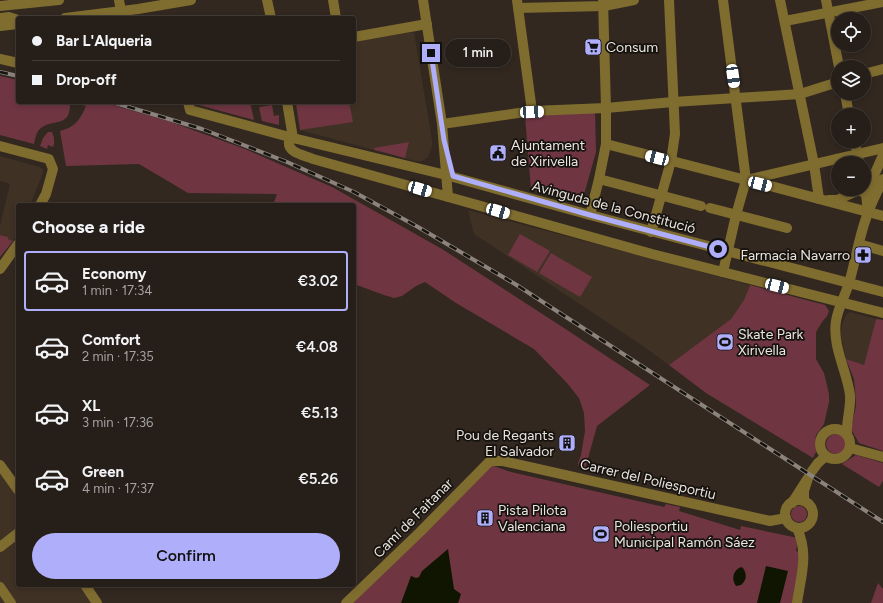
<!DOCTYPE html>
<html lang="en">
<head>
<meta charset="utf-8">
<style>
  :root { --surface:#261e18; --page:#322b25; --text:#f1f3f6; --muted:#a4a2a2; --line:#423c37; --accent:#afaefa }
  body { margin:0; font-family:Figtree,sans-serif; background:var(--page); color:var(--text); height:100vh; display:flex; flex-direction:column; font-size:15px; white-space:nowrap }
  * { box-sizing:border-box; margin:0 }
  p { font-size:13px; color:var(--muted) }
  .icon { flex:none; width:22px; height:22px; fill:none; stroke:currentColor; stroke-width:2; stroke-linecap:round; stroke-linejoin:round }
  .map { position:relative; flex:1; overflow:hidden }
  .side { position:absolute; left:16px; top:203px; width:340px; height:384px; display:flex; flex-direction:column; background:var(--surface); border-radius:4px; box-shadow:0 2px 6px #0003,0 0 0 1px var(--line) }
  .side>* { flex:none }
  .top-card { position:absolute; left:16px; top:16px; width:340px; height:88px; border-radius:4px; box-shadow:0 2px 6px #0003,0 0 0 1px var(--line); display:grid; align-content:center; height:88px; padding:0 16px; background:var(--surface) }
  .fabs { position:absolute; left:831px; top:12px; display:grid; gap:8px }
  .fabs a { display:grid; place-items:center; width:40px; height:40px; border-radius:50%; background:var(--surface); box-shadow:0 2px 6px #0003,0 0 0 1px var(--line); font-size:20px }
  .end { position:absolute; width:18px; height:18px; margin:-9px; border:5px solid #afaefa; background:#111; box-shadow:0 0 0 2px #111 }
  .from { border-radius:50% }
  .bubble { position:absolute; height:28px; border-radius:14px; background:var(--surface); box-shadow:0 2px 6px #0003,0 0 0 1px var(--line); font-size:13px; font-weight:600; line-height:28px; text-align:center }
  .car { position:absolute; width:12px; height:24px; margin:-12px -6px; border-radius:5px; box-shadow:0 0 3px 1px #0007; background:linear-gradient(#fff 24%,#345 0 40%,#fff 0 76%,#345 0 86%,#fff 0) }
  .top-card b { display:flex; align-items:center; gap:14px; height:38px; font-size:15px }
  .top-card b+b { border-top:1px solid var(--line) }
  .top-card i { width:10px; height:10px; background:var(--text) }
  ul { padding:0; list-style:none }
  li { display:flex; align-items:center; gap:12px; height:60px; margin:0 8px 6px; padding:0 8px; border:2px solid transparent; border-radius:4px }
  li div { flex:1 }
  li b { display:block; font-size:15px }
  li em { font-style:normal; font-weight:600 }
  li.current { border-color:var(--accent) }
  li>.icon { width:36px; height:36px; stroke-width:1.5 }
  h2 { padding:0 16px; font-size:18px; line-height:48px }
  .action { display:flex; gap:8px; margin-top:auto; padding:8px 16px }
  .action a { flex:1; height:46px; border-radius:24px; background:var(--accent); color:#111; font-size:16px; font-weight:600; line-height:46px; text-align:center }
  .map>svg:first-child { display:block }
</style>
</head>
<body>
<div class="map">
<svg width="883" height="603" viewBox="0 0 883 603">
  <rect width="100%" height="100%" fill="#322820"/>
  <g fill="#3f3124">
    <polygon points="414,32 432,140 432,146 428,157 422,161 415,161 300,130 295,102 354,102 354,42"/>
    <polygon points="0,156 40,167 43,170 43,173 30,205 18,205 18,231 13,241 8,239 8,237 0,235 0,226 10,184 0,181"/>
    <polygon points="468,210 750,285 744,300 731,319 669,365 640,344 474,234"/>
    <polygon points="850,312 876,319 864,365 846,359 841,335 842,325 846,315"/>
    <polygon points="0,462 18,487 18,585 88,585 101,603 0,603"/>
  </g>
  <g fill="#6f3642">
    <path d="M0 76 18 80V102H76V103L70 102C71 131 50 116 38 131 36 134 35 140 34 144L0 135Z"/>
    <path d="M83 102H103L171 122 245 149 332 187 442 249 567 330 650 385 597 426 585 469 579 467 578 463 581 455 585 431 584 413 579 398 567 383 534 349 456 303 425 282 416 286 402 296 394 298 384 295 354 284V205H273L277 194 188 193 139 164 66 166 60 131C75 127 80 120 86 106L82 105Z"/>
    <polygon points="202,102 250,102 254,120 195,104"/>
    <polygon points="296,102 349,102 353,122 300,130"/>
    <polygon points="272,105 274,116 279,115 279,125 262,121 259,107"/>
    <polygon points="595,112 596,152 581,205 531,189 525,116"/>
    <polygon points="48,132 52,132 54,138 54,144 53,147 48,145 47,149 40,146 43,138"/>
    <polygon points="409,142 405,158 375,150 374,148"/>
    <polygon points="520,234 550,251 537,272 508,255"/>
    <polygon points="0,235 8,237 8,239 13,241 0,257"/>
    <polygon points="551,253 592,277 580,297 539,273"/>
    <polygon points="750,285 825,305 829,311 827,316 822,322 816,332 816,359 824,373 829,394 829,402 824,424 816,435 815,442 816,452 813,458 706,393 669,365 731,319 744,300"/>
    <polygon points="876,319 883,320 883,451 859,443 851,429 856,406 855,389 854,379 846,359 864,365"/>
    <circle cx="836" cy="444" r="10"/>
    <polygon points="856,455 883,463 883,481 879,487 842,464"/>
    <polygon points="491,465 511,472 664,507 666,504 680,507 679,511 740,530 741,526 798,538 796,551 802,553 794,603 353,603"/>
    <circle cx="799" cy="514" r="8"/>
    <polygon points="878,583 883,589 883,603 871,603"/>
  </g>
  <g fill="#0f1500">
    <polygon points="448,549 454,589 461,594 458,603 401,603 411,576 416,578 419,577 422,571"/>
    <polygon points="766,566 788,571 780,603 757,603"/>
    <path d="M741 567 743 568C747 574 747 580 741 585L736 586C731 579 733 570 741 567Z"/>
  </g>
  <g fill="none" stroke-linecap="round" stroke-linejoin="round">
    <g stroke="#7f6c2f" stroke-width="10">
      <polyline points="119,0 121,11"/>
      <polyline points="267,0 271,18"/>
      <polyline points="333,0 336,18"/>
      <polyline points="423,0 442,124 448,197"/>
      <polyline points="517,0 532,111"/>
      <polyline points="723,0 746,180 736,215 723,272"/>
      <polyline points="780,0 814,164 819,199"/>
      <polyline points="826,0 839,67"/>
      <polyline points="0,6 59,0"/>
      <polyline points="518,8 604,6 634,0"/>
      <polyline points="0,18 9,17 18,20"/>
      <polyline points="65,18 138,9 191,0"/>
      <polyline points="785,21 883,2"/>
      <polyline points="0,26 18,24"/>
      <polyline points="354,37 427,24"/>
      <polyline points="0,59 18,63"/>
      <polyline points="864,74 883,69"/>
      <polyline points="845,93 849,115"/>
      <polyline points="188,102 190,110 293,138 287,102"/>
      <polyline points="442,124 532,111 606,108 673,102 800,94 838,82"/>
      <polyline points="855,141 859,163"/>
      <polyline points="606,144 746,180 883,148"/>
      <polyline points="0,146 49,159 53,169 46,194 40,205"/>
      <polyline points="599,179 701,206"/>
      <polyline points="748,180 883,216"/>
      <polyline points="829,200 837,200 859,190 866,194"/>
      <polyline points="710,208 787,228"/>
      <polyline points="868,213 866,194 883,155"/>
      <polyline points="590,215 599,179 606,144 606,108 603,0"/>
      <polyline points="651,232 671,161 675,134 669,0"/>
      <polyline points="859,244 883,251"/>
      <polyline points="0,269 18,244"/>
      <path d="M883 292 590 215 446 175 293 138 289 141C287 153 304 155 313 159L652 254 883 313"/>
      <circle cx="835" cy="444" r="15"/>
      <path d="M847 435C846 421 851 409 850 395 847 371 832 346 836 321 838 308 845 296 849 283 856 260 859 235 868 213 872 201 878 191 883 179"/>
      <polyline points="850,448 883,457"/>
      <polyline points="0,465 18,490"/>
      <polyline points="812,471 818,463 826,456"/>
      <circle cx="799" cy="514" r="14"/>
      <polyline points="792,503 808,478 804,491 804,501"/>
      <polyline points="0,547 18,533"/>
      <polyline points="85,585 97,603"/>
      <polyline points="0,587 11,603"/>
      <polyline points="346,603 420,532 490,461 503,461 770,521 786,518"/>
      <path d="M797 603C801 576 809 554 797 528"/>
    </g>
    <defs>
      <g id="rail">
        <polyline points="0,72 18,76"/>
        <polyline points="112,102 202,129 287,162 354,192 418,227 515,284 883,522"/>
      </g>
    </defs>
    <use href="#rail" stroke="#8c847c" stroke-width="4"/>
    <use href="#rail" stroke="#16120e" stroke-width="2.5" stroke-dasharray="8" stroke-linecap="butt"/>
  </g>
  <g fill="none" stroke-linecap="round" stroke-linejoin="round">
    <polyline stroke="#afaefa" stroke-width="5" points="431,53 444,140 453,176 590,215 718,249"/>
  </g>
  <defs>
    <symbol id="supermarket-square" viewBox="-11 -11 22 22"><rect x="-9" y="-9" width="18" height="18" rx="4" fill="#afaefa" stroke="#16120e"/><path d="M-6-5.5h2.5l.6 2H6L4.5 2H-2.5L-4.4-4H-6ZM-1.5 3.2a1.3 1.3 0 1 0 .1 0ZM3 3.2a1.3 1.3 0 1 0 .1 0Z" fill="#111"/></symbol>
    <symbol id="civic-square" viewBox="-11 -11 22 22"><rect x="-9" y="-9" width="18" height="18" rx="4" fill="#afaefa" stroke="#16120e"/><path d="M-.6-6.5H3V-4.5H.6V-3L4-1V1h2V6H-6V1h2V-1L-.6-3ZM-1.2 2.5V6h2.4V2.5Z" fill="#111"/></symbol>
    <symbol id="pharmacy-square" viewBox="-11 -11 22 22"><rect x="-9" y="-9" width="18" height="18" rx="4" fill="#afaefa" stroke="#16120e"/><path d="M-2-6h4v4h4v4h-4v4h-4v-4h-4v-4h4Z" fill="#111"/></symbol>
    <symbol id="stadium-square" viewBox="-11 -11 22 22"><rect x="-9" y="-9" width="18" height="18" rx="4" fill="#afaefa" stroke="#16120e"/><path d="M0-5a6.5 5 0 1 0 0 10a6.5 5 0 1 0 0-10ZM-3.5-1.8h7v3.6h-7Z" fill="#111"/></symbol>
    <symbol id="building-square" viewBox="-11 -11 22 22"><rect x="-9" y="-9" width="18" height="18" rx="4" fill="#afaefa" stroke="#16120e"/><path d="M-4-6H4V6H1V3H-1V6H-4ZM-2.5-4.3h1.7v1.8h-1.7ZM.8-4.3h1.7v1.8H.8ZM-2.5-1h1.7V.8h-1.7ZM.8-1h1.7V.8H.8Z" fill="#111"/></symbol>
  </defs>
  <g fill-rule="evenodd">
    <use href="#supermarket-square" x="583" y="37" width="20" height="20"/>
    <use href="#civic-square" x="488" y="143" width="20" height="20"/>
    <use href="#pharmacy-square" x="853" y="245" width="20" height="20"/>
    <use href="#stadium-square" x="715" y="332" width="20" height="20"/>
    <use href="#building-square" x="557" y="433" width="20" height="20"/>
    <use href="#building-square" x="475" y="508" width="20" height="20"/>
    <use href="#stadium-square" x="591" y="524" width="20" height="20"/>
  </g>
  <g text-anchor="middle" stroke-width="3.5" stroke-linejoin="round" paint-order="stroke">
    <g font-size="14" fill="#ebe5df" stroke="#16120e" text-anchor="start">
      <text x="606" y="52">Consum</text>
      <text x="511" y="150">Ajuntament<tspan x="511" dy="16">de Xirivella</tspan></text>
      <text x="850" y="260" text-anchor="end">Farmacia Navarro</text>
      <text x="738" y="339">Skate Park<tspan x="738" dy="16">Xirivella</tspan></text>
      <text x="554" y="440" text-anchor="end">Pou de Regants<tspan x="554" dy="16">El Salvador</tspan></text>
      <text x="498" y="515">Pista Pilota<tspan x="498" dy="16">Valenciana</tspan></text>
      <text x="614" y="531">Poliesportiu<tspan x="614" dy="16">Municipal Ramón Sáez</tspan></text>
    </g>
    <g font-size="14" fill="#ebe5df" stroke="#16120e">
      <text transform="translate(614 207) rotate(15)" y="5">Avinguda de la Constitució</text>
      <text transform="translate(648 479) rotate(13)" y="5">Carrer del Poliesportiu</text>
      <text transform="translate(413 518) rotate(-45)" y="5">Camí de Faitanar</text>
    </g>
  </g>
</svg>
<div class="fabs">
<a><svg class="icon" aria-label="locate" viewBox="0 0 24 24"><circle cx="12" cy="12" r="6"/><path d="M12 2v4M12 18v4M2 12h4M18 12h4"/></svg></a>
<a><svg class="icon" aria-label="layers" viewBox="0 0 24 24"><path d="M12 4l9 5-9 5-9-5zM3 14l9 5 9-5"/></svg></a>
<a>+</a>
<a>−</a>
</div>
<i class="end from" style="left:718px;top:249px"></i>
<i class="end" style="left:431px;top:53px"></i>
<div class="bubble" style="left:445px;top:39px;width:66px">1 min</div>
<i class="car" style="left:733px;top:76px;rotate:172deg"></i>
<i class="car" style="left:532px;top:112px;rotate:87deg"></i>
<i class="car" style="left:657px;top:158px;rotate:285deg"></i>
<i class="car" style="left:760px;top:184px;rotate:105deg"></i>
<i class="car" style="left:420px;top:189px;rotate:106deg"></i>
<i class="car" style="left:498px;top:211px;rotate:106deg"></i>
<i class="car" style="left:777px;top:286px;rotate:105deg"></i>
<div class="top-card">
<b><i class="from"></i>Bar L'Alqueria</b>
<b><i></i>Drop-off</b>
</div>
<section class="side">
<h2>Choose a ride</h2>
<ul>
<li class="current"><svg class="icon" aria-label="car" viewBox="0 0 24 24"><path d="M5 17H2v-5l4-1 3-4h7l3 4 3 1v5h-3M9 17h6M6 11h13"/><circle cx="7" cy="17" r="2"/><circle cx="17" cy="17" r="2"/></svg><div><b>Economy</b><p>1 min · 17:34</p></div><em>€3.02</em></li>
<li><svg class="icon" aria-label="car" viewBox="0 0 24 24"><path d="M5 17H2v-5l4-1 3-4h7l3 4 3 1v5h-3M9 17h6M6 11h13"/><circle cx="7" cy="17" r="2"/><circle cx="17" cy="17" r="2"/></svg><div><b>Comfort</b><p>2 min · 17:35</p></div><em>€4.08</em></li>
<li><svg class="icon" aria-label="car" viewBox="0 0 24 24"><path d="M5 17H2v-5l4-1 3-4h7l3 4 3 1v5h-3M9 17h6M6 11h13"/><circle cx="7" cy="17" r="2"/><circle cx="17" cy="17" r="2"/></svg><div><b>XL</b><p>3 min · 17:36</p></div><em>€5.13</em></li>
<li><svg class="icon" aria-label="car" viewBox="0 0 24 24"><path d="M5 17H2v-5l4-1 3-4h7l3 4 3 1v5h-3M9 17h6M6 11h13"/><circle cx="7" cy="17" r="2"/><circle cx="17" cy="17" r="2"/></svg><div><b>Green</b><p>4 min · 17:37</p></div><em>€5.26</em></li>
</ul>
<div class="action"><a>Confirm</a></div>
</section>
</div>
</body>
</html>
